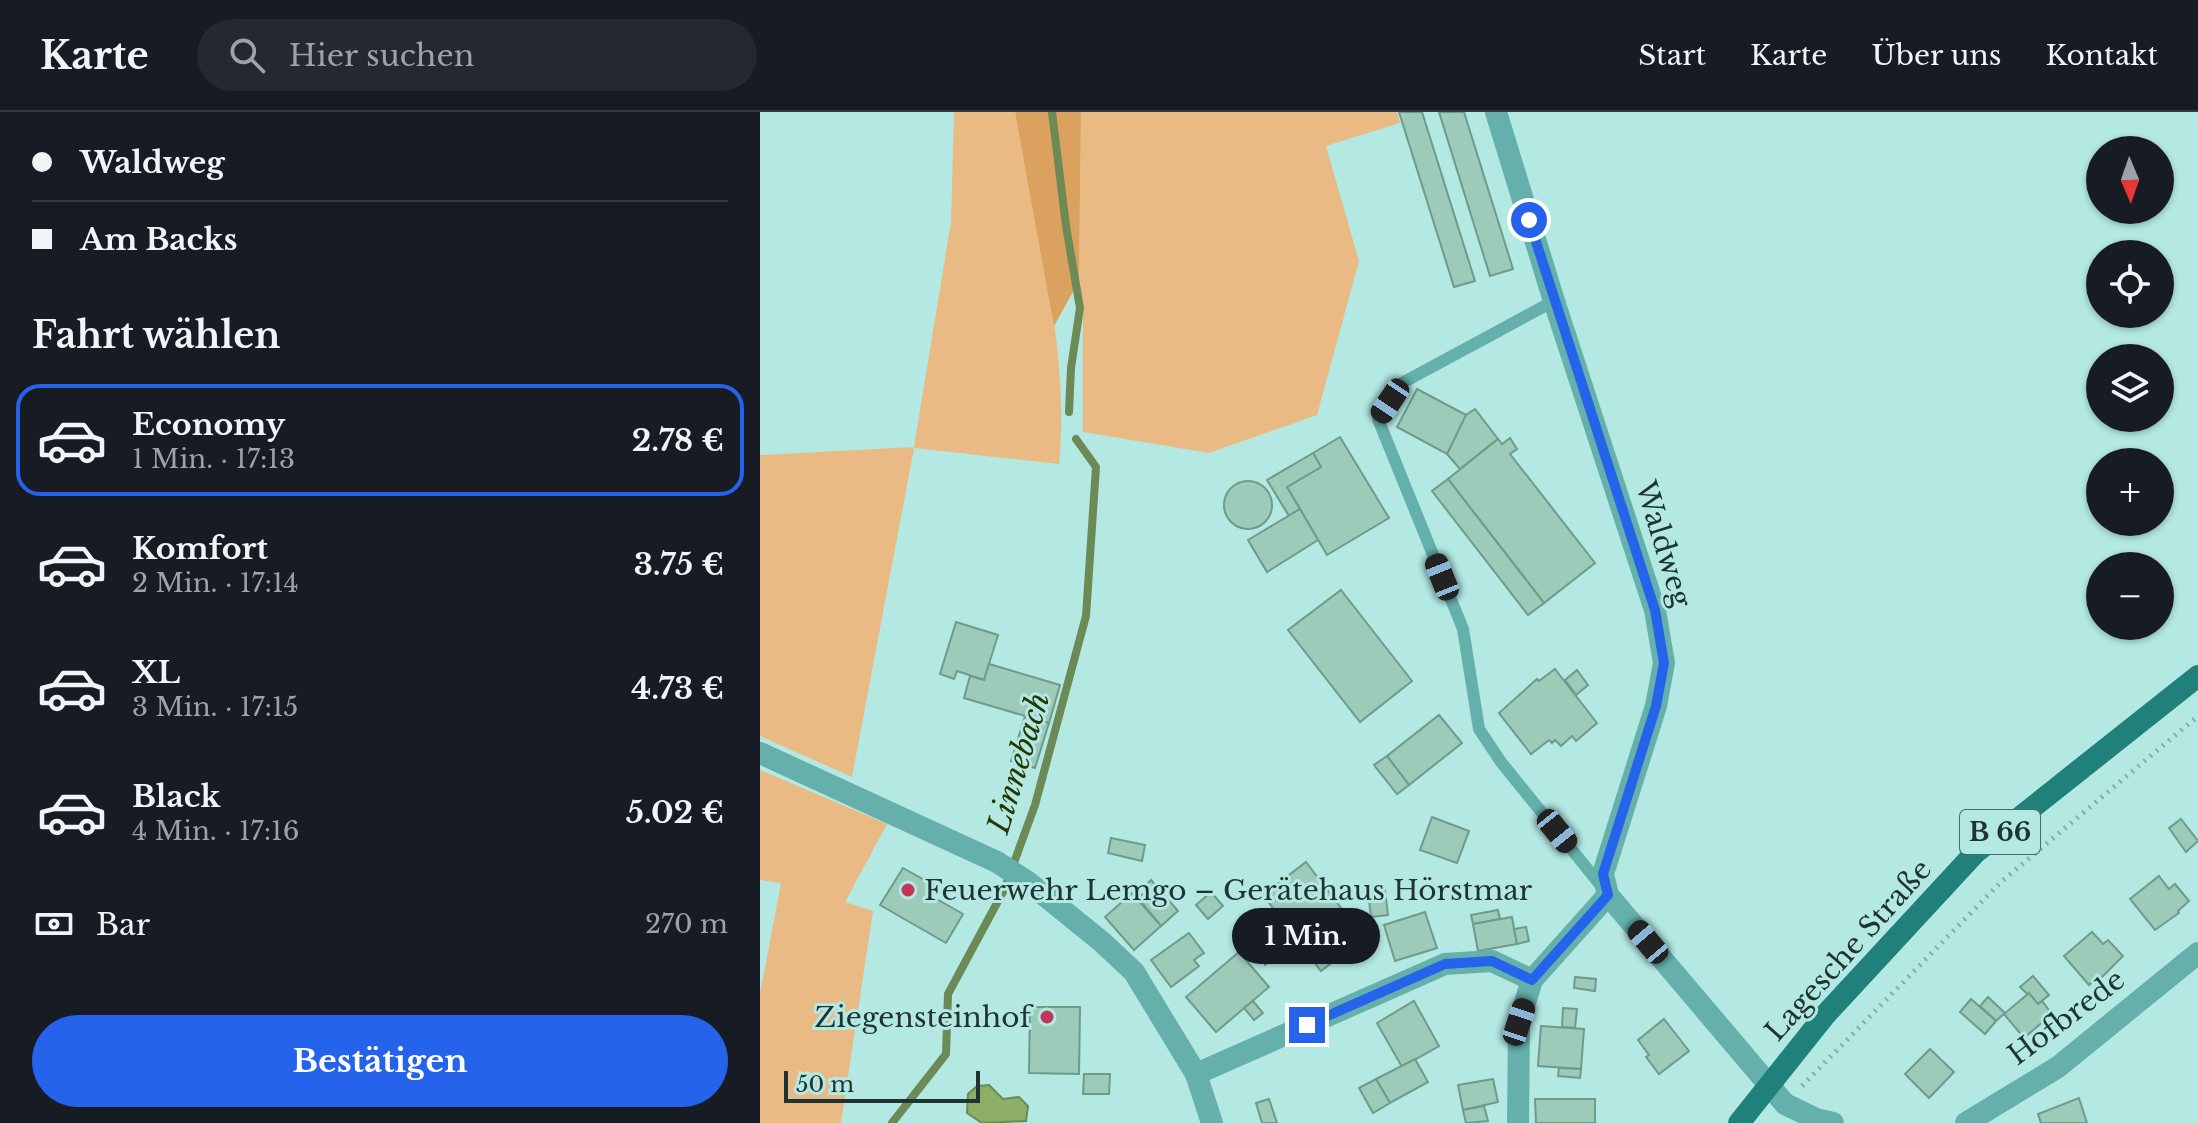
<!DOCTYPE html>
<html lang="de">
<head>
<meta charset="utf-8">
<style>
  :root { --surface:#171b24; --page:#242831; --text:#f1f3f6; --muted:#9ea1a6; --line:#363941; --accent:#2563eb }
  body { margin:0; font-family:"Libre Baskerville",serif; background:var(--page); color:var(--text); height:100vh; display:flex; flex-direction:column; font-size:30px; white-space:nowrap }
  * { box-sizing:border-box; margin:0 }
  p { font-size:26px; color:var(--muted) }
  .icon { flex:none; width:44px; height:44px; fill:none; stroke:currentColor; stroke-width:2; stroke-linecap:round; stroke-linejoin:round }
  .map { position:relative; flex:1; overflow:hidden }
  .drawer { display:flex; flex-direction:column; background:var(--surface); width:760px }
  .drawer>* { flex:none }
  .hud { display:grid; align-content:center; height:176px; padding:0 32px; background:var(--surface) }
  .needle { width:52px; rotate:178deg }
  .tools { position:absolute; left:1326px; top:24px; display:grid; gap:16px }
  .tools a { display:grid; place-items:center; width:88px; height:88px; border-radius:50%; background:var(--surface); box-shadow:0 2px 6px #0004; font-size:40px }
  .scale { position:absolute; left:24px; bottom:20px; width:196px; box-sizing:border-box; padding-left:8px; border:4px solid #1e3332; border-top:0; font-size:22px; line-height:28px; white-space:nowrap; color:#1e3332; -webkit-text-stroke:6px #b3e8e3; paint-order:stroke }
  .end { position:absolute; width:36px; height:36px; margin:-18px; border:10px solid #2563eb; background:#fff; box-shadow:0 0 0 4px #fff }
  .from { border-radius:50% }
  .bubble { position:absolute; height:56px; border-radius:28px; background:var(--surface); box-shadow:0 2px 6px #0004; font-size:26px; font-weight:700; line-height:56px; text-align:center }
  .car { position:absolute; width:24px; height:48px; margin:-24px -12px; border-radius:10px; box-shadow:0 0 6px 2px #0007; background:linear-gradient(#222 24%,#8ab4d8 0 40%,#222 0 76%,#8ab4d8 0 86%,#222 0) }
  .hud b { display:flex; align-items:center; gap:28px; height:76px; font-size:30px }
  .hud b+b { border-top:2px solid var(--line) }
  .hud i { width:20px; height:20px; background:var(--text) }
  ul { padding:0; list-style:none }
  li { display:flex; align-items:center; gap:24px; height:112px; margin:0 16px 12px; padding:0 16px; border:4px solid transparent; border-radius:24px }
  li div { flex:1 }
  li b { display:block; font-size:30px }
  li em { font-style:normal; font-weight:700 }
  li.selected { border-color:var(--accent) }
  li>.icon { width:72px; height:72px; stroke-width:1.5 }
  h2 { padding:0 32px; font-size:36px; line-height:96px }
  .pay { display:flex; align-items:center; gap:20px; height:88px; padding:0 32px; font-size:30px }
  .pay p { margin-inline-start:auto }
  .primary-button { display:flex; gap:16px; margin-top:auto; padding:16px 32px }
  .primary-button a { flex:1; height:92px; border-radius:48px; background:var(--accent); color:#fff; font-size:32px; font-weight:700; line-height:92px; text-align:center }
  header { display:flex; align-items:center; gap:48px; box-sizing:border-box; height:112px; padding:0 40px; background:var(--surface); border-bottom:2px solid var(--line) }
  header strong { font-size:38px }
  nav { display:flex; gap:44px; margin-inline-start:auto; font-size:28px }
  .search { width:560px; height:72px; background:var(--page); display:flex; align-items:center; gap:20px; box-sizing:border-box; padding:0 28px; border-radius:44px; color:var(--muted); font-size:30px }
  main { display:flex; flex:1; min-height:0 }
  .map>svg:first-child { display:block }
</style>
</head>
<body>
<header>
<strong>Karte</strong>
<div class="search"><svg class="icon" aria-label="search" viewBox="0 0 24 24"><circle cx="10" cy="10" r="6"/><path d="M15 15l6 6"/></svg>Hier suchen</div>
<nav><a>Start</a><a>Karte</a><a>Über uns</a><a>Kontakt</a></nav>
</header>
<main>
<section class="drawer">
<div class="hud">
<b><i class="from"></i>Waldweg</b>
<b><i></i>Am Backs</b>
</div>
<h2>Fahrt wählen</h2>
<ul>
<li class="selected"><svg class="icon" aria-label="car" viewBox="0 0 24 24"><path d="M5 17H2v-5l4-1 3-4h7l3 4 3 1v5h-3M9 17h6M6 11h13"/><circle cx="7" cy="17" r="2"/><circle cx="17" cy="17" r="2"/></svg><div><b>Economy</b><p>1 Min. · 17:13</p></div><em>2.78 €</em></li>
<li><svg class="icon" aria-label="car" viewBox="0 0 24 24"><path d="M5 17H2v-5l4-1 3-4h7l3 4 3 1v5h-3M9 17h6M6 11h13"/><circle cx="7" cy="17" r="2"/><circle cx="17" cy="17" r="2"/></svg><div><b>Komfort</b><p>2 Min. · 17:14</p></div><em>3.75 €</em></li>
<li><svg class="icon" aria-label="car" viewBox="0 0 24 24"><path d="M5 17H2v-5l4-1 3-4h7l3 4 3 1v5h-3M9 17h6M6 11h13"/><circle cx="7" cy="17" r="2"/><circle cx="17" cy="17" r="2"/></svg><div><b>XL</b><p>3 Min. · 17:15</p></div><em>4.73 €</em></li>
<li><svg class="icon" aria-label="car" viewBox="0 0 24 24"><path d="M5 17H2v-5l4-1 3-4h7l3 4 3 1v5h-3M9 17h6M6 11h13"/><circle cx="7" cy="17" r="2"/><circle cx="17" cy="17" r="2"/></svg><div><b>Black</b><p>4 Min. · 17:16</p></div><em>5.02 €</em></li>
</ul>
<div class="pay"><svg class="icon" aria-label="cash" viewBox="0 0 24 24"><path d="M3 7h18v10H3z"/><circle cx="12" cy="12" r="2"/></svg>Bar<p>270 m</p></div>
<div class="primary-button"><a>Bestätigen</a></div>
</section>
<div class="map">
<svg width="1438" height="1011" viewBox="0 0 1438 1011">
  <rect width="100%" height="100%" fill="#b3e8e3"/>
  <g fill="#eaba85">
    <path d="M194 0H255C276 114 310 237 299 352L154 336 92 665 0 624V343L154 335 191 110Z"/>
    <polygon points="321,0 637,0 640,11 566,34 599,149 557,303 449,341 323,320 323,193 319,169"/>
    <polygon points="0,658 127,712 85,790 113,799 81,1011 0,1011 0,882 21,771 0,768"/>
  </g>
  <polygon fill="#dba25f" points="255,0 321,0 319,169 294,214"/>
  <polygon fill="#8caf65" stroke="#6b8a56" stroke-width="2" points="229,973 243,987 259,985 268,994 266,1009 222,1011 207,1001 208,982 217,974"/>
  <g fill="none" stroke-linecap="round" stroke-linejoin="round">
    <g stroke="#6b8a56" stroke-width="8">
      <polyline points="292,0 306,114 320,196 311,256 309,300"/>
      <polyline points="132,1011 186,942 188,882 244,778 275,693 326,504 336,355 316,327"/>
    </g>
  </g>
  <g fill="#9dcbb9" stroke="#6e9b8a" stroke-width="2">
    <polygon points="639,0 662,0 715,169 694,175"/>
    <polygon points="679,0 704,0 753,157 730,164"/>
    <polygon points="657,277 708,304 687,342 637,315"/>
    <polygon points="715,297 738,327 700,357 687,342 706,303"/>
    <polygon points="580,325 629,406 567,443 527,375 561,355 553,341"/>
    <polygon points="750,326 757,337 750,342 835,451 784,491 688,367 738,327 742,332"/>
    <polygon points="553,341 561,355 527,375 540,397 529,404 507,368"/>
    <polygon points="688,367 784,491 768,503 672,379"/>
    <circle cx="488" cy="393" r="24"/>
    <polygon points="540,397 558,428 507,460 488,428"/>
    <polygon points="581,478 652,569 600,610 528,518"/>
    <polygon points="196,510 238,523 224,568 197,559 194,567 180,562"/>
    <polygon points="229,552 300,573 289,611 204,586 210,564 224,568"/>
    <polygon points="795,557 837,611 816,629 812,624 801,634 795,628 792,631 789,628 771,642 739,601 777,567 779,569"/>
    <polygon points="817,558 828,573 816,583 805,568"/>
    <polygon points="679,603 702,631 649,673 627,644"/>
    <polygon points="265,604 289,611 275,656 251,649"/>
    <polygon points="627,644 649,673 637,682 614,653"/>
    <polygon points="672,705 709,719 697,751 660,738"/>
    <polygon points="1421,707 1438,729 1426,740 1409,716"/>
    <polygon points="351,726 385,733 382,749 348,741"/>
    <polygon points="546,750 604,826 561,859 503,783"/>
    <polygon points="143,756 173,773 168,782 203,802 186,831 120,793"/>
    <polygon points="1399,764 1409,777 1415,772 1429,789 1418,799 1419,801 1395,818 1370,787"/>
    <polygon points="391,768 418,799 401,814 378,786 390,776 387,772"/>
    <polygon points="625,778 628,803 611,805 608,780"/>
    <polygon points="451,780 463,794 448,807 436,793"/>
    <polygon points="372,781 401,814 374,838 345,805"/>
    <polygon points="738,798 740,807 713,812 711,803"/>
    <polygon points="665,800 677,836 635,849 624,813"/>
    <polygon points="752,805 757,832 718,839 713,812"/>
    <polygon points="766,815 769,829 757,832 754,817"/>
    <polygon points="1332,820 1343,832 1348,828 1363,844 1341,866 1339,864 1329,873 1304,844"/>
    <polygon points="429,821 444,841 434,848 439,854 411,875 391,848"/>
    <polygon points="507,831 516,846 505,853 495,838"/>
    <polygon points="479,840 509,875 456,920 426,885"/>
    <polygon points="1273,864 1289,883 1278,892 1260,875"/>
    <polygon points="815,865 836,867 835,879 814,876"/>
    <polygon points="1269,881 1278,892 1282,889 1292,902 1264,926 1244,902"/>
    <polygon points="1228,885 1245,901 1236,909 1220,894"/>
    <polygon points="1211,887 1236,909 1225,922 1200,900"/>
    <polygon points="493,889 503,901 494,908 484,896"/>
    <polygon points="654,889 679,934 642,955 617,911"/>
    <polygon points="270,895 320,895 319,962 269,961"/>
    <polygon points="803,896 817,897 815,916 802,915"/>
    <polygon points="904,907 929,939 899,962 886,945 889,943 878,928"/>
    <polygon points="781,914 824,917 821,957 778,954"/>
    <polygon points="1170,937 1194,960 1169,986 1145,962"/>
    <polygon points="655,947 668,970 630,991 616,967"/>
    <polygon points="799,956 821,957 820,966 798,964"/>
    <polygon points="324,962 350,962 349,982 323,982"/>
    <polygon points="616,967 630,991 613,1001 599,976"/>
    <polygon points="733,967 738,990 703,998 698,973"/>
    <polygon points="1319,986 1327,1011 1281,1011 1278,1002"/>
    <polygon points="509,987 517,1011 502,1011 496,991"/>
    <polygon points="775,987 835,987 835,1011 776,1011"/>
    <polygon points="724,994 728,1009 706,1011 703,998"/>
  </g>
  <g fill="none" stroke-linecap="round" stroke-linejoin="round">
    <polyline stroke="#84afab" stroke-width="5" stroke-dasharray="2 6" stroke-linecap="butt" points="1042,974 1241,770 1438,604"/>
    <polyline stroke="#65b0ab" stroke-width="12" points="794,189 642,271 618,307 703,517 719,617 741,650 842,775"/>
    <g stroke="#65b0ab" stroke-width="22">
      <polyline points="736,0 794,189 895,498 904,551 896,594 843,762 848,783 1025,992 1056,1007 1073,1011"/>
      <polyline points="436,962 685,852 732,849 772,868"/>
      <polyline points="758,1011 759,910 772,868 848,783"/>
      <polyline points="1206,1011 1298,955 1438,841"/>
    </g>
    <polyline stroke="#65b0ab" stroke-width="22" points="0,641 237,750 268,770 342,830 374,860 436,962 452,1011"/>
    <polyline stroke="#20807a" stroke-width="22" points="979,1011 1066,902 1215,741 1438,564"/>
  </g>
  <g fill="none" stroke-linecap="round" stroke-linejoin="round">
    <polyline stroke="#2563eb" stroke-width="10" points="547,913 685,852 732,849 772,868 848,783 843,762 896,594 904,551 895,498 769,108"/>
  </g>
  <g fill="#c4355c" stroke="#b3e8e3" stroke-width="3">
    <circle cx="148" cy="778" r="8"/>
    <circle cx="287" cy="905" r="8"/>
  </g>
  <g text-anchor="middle" stroke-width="6" stroke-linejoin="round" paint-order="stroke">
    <rect fill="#b3e8e3" stroke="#4b6967" stroke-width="2" x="1200" y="698" width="80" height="44" rx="6"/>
    <g font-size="26" font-weight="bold" fill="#1e3332">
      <text x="1240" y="729">B 66</text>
    </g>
    <g font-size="28" fill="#1e3332" stroke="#b3e8e3">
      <text transform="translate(904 432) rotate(73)" y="10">Waldweg</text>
      <text transform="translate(1088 838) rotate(-48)" y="10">Lagesche Straße</text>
      <text transform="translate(1306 905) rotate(-37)" y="10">Hofbrede</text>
    </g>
    <g font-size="28" fill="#1e3332" stroke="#b3e8e3" text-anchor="start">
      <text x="164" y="788">Feuerwehr Lemgo – Gerätehaus Hörstmar</text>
      <text x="271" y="915" text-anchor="end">Ziegensteinhof</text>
    </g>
    <g font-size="30" font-style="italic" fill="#233901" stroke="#b3e8e3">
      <text transform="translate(259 651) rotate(-73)" y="10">Linnebach</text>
    </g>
  </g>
</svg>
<div class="tools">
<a><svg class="needle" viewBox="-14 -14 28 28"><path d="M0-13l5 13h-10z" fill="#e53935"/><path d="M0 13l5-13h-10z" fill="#9ea1a6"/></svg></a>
<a><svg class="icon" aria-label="locate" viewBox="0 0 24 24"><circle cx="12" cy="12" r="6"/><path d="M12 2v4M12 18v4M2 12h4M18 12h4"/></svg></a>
<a><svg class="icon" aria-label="layers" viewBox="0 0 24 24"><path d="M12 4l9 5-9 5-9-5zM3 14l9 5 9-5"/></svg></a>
<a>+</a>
<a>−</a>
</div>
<div class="scale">50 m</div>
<i class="end from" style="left:769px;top:108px"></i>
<i class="end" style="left:547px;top:913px"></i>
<div class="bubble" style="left:472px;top:796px;width:148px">1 Min.</div>
<i class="car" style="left:630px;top:289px;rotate:214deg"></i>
<i class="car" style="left:682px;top:465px;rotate:338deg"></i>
<i class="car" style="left:797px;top:719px;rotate:141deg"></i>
<i class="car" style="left:888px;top:830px;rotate:320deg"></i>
<i class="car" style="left:759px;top:910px;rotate:18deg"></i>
</div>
</main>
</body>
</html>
